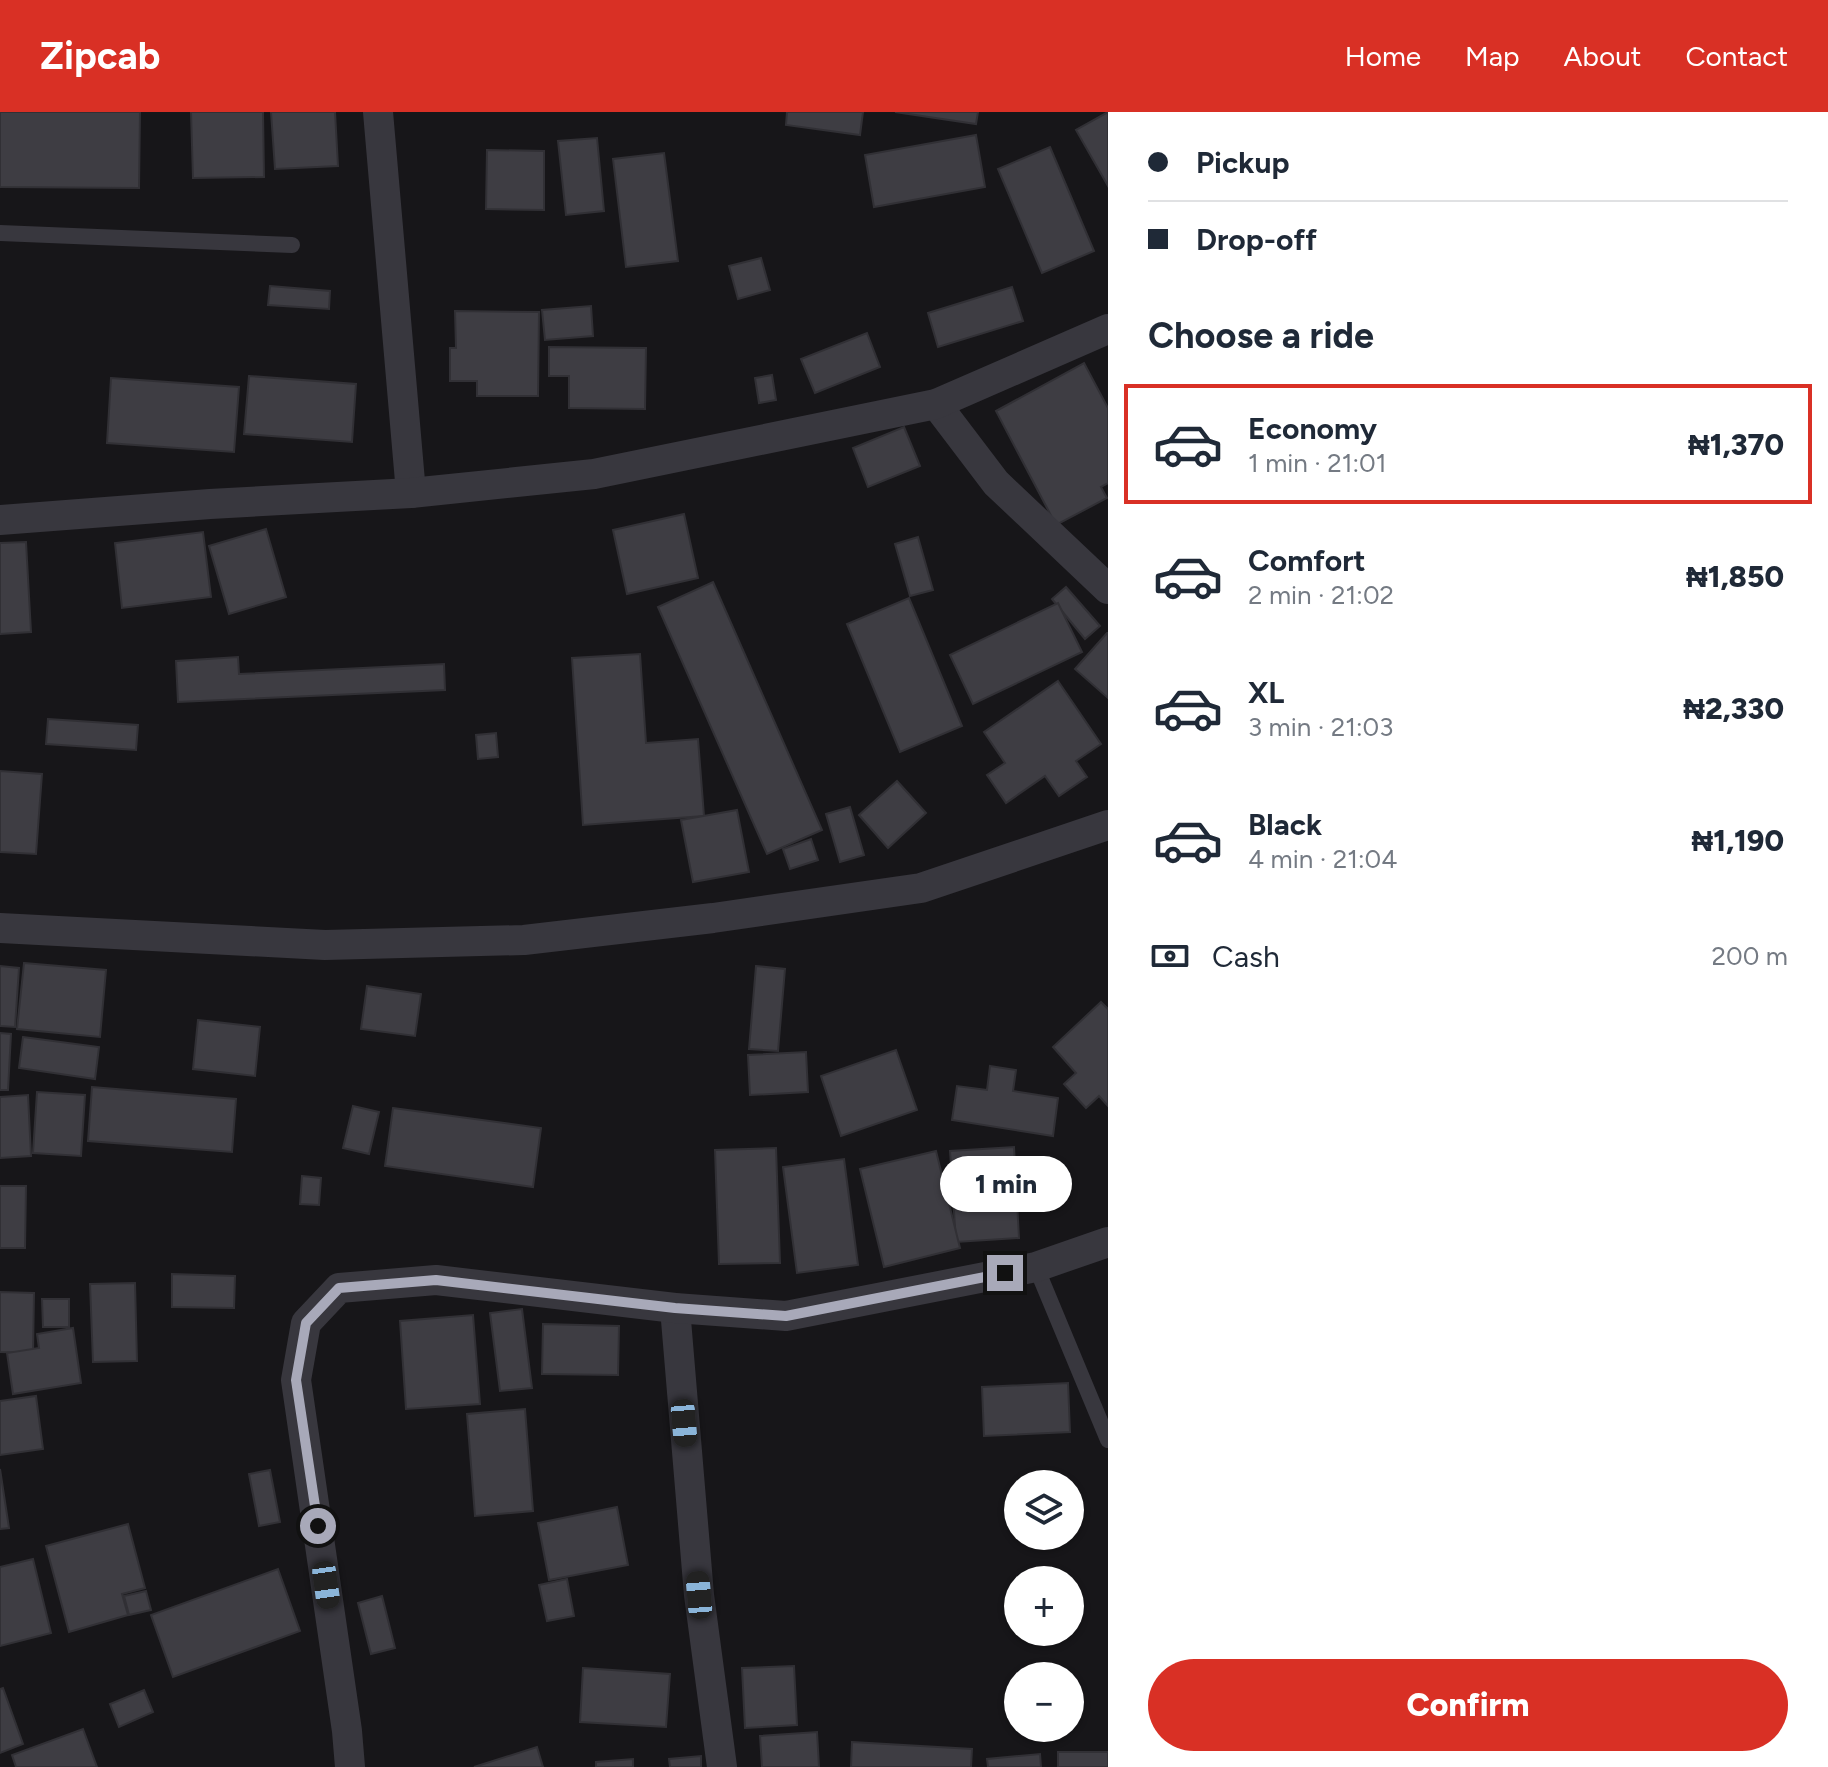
<!DOCTYPE html>
<html lang="en">
<head>
<meta charset="utf-8">
<style>
  :root { --surface:#fff; --page:#f2f2f3; --text:#1f2937; --muted:#747a83; --line:#e0e1e3; --accent:#d93025 }
  body { margin:0; font-family:Figtree,sans-serif; background:var(--page); color:var(--text); height:100vh; display:flex; flex-direction:column; font-size:30px; white-space:nowrap }
  * { box-sizing:border-box; margin:0 }
  p { font-size:26px; color:var(--muted) }
  .icon { flex:none; width:44px; height:44px; fill:none; stroke:currentColor; stroke-width:2; stroke-linecap:round; stroke-linejoin:round }
  .map { position:relative; flex:1; overflow:hidden }
  .panel { display:flex; flex-direction:column; background:var(--surface); width:720px }
  .panel>* { flex:none }
  .top-card { display:grid; align-content:center; height:176px; padding:0 40px; background:var(--surface) }
  .controls { position:absolute; left:1004px; top:1358px; display:grid; gap:16px }
  .controls a { display:grid; place-items:center; width:80px; height:80px; border-radius:50%; background:var(--surface); box-shadow:0 2px 6px #0004; font-size:40px }
  .end { position:absolute; width:36px; height:36px; margin:-18px; border:10px solid #a8a9b9; background:#111; box-shadow:0 0 0 4px #111 }
  .from { border-radius:50% }
  .bubble { position:absolute; height:56px; border-radius:28px; background:var(--surface); box-shadow:0 2px 6px #0004; font-size:26px; font-weight:800; line-height:56px; text-align:center }
  .car { position:absolute; width:24px; height:48px; margin:-24px -12px; border-radius:10px; box-shadow:0 0 6px 2px #0007; background:linear-gradient(#222 24%,#8ab4d8 0 40%,#222 0 76%,#8ab4d8 0 86%,#222 0) }
  .top-card b { display:flex; align-items:center; gap:28px; height:76px; font-size:30px }
  .top-card b+b { border-top:2px solid var(--line) }
  .top-card i { width:20px; height:20px; background:var(--text) }
  ul { padding:0; list-style:none }
  li { display:flex; align-items:center; gap:24px; height:120px; margin:0 16px 12px; padding:0 24px; border:4px solid transparent; border-radius:0px }
  li div { flex:1 }
  li b { display:block; font-size:30px }
  li em { font-style:normal; font-weight:800 }
  li.selected { border-color:var(--accent) }
  li>.icon { width:72px; height:72px; stroke-width:1.5 }
  h2 { padding:0 40px; font-size:36px; line-height:96px }
  .pay { display:flex; align-items:center; gap:20px; height:88px; padding:0 40px; font-size:30px }
  .pay p { margin-inline-start:auto }
  .primary-button { display:flex; gap:16px; margin-top:auto; padding:16px 40px }
  .primary-button a { flex:1; height:92px; border-radius:48px; background:var(--accent); color:#fff; font-size:32px; font-weight:800; line-height:92px; text-align:center }
  header { display:flex; align-items:center; gap:48px; box-sizing:border-box; height:112px; padding:0 40px; background:var(--accent); color:#fff }
  header strong { font-size:38px }
  nav { display:flex; gap:44px; margin-inline-start:auto; font-size:28px }
  main { display:flex; flex:1; min-height:0 }
  .map>svg:first-child { display:block }
</style>
</head>
<body>
<header>
<strong>Zipcab</strong>
<nav><a>Home</a><a>Map</a><a>About</a><a>Contact</a></nav>
</header>
<main>
<div class="map">
<svg width="1108" height="1655" viewBox="0 0 1108 1655">
  <rect width="100%" height="100%" fill="#171619"/>
  <g fill="#3e3d43" stroke="#313035" stroke-width="2">
    <polygon points="0,0 140,0 139,76 0,75"/>
    <polygon points="191,0 263,0 264,65 193,66"/>
    <polygon points="271,0 335,0 338,54 275,57"/>
    <polygon points="787,0 863,0 860,23 786,13"/>
    <polygon points="895,0 978,0 976,12"/>
    <polygon points="1108,0 1108,74 1076,18"/>
    <polygon points="976,23 985,75 874,95 865,43"/>
    <polygon points="597,26 604,99 566,103 558,29"/>
    <polygon points="1050,35 1094,139 1042,161 998,57"/>
    <polygon points="487,38 544,39 544,98 486,97"/>
    <polygon points="664,41 678,149 626,155 613,47"/>
    <polygon points="761,146 770,178 738,187 729,154"/>
    <polygon points="270,174 330,179 329,197 268,193"/>
    <polygon points="1012,175 1023,209 938,235 928,201"/>
    <polygon points="591,194 593,224 545,228 542,198"/>
    <polygon points="455,199 539,200 538,284 477,284 477,269 450,269 450,236 456,236"/>
    <polygon points="867,221 880,255 815,281 801,247"/>
    <polygon points="549,235 646,236 645,297 569,296 569,264 549,264"/>
    <polygon points="1084,251 1108,296 1108,371 1101,375 1107,386 1056,413 996,299"/>
    <polygon points="772,263 776,288 759,291 755,266"/>
    <polygon points="249,264 356,272 352,330 244,322"/>
    <polygon points="111,266 239,275 234,340 107,331"/>
    <polygon points="904,315 920,354 868,375 853,336"/>
    <polygon points="684,402 698,466 627,482 613,418"/>
    <polygon points="266,417 286,485 229,502 209,434"/>
    <polygon points="203,420 211,485 122,496 115,431"/>
    <polygon points="918,425 933,478 910,484 895,432"/>
    <polygon points="26,430 31,520 0,522 0,431"/>
    <polygon points="713,470 822,718 767,742 658,495"/>
    <polygon points="1066,475 1100,514 1085,527 1052,487"/>
    <polygon points="909,486 962,614 900,640 847,512"/>
    <polygon points="1058,491 1082,540 973,592 950,543"/>
    <polygon points="1107,521 1108,521 1108,586 1075,557"/>
    <polygon points="640,542 646,631 698,627 704,704 583,713 572,546"/>
    <polygon points="238,545 239,562 444,552 445,578 178,590 176,549"/>
    <polygon points="1058,569 1101,632 1076,649 1087,665 1059,684 1045,664 1006,691 987,663 1005,651 984,620"/>
    <polygon points="48,607 138,613 136,638 46,632"/>
    <polygon points="496,621 498,645 478,647 476,623"/>
    <polygon points="0,659 42,662 36,742 0,740"/>
    <polygon points="897,669 926,701 888,736 859,703"/>
    <polygon points="850,695 864,743 840,750 826,702"/>
    <polygon points="737,698 749,760 693,770 681,708"/>
    <polygon points="811,727 818,748 790,757 783,737"/>
    <polygon points="24,851 106,858 100,925 17,917"/>
    <polygon points="0,854 19,856 15,915 0,914"/>
    <polygon points="756,854 785,857 778,939 749,937"/>
    <polygon points="367,874 421,882 415,924 361,917"/>
    <polygon points="1101,890 1108,897 1108,994 1099,984 1086,996 1064,972 1076,961 1053,935"/>
    <polygon points="198,908 260,915 255,964 193,957"/>
    <polygon points="0,921 11,922 8,978 0,978"/>
    <polygon points="23,925 99,935 95,967 19,956"/>
    <polygon points="896,938 917,998 841,1024 821,964"/>
    <polygon points="806,940 808,980 750,983 748,943"/>
    <polygon points="990,954 1016,958 1013,979 1058,986 1053,1024 952,1008 957,974 987,978"/>
    <polygon points="92,975 236,987 232,1040 88,1029"/>
    <polygon points="37,980 85,983 81,1044 33,1041"/>
    <polygon points="28,983 31,1044 0,1046 0,985"/>
    <polygon points="353,994 379,1000 369,1042 343,1036"/>
    <polygon points="393,996 541,1016 533,1075 385,1054"/>
    <polygon points="1014,1035 1019,1126 956,1130 950,1039"/>
    <polygon points="776,1036 780,1151 719,1152 715,1038"/>
    <polygon points="936,1039 960,1136 884,1155 860,1057"/>
    <polygon points="844,1047 858,1153 797,1161 783,1055"/>
    <polygon points="302,1064 321,1066 319,1093 300,1092"/>
    <polygon points="0,1074 26,1074 25,1136 0,1136"/>
    <polygon points="172,1162 235,1164 234,1196 172,1195"/>
    <polygon points="135,1171 137,1249 93,1250 90,1172"/>
    <polygon points="0,1180 34,1181 33,1241 0,1240"/>
    <polygon points="42,1187 69,1187 69,1215 43,1215"/>
    <polygon points="522,1197 532,1276 500,1279 490,1201"/>
    <polygon points="473,1203 480,1292 406,1297 400,1209"/>
    <polygon points="543,1212 619,1214 618,1263 542,1262"/>
    <polygon points="73,1216 81,1271 13,1282 7,1241 39,1236 37,1222"/>
    <polygon points="1068,1271 1070,1320 984,1324 982,1275"/>
    <polygon points="36,1284 43,1337 0,1343 0,1289"/>
    <polygon points="525,1297 533,1399 475,1404 467,1302"/>
    <polygon points="0,1357 9,1416 0,1417"/>
    <polygon points="270,1358 280,1410 259,1414 249,1362"/>
    <polygon points="617,1395 628,1453 549,1468 538,1411"/>
    <polygon points="128,1412 145,1476 122,1482 128,1503 69,1520 46,1434"/>
    <polygon points="33,1447 51,1521 0,1534 0,1455"/>
    <polygon points="278,1457 300,1519 173,1565 151,1503"/>
    <polygon points="567,1467 574,1504 547,1509 539,1473"/>
    <polygon points="146,1479 151,1498 129,1503 124,1484"/>
    <polygon points="382,1484 395,1536 371,1542 358,1491"/>
    <polygon points="794,1554 797,1613 745,1616 742,1556"/>
    <polygon points="583,1556 670,1562 666,1615 580,1610"/>
    <polygon points="3,1576 23,1632 0,1641 0,1577"/>
    <polygon points="144,1578 153,1600 119,1615 110,1592"/>
    <polygon points="83,1617 97,1655 16,1655 12,1643"/>
    <polygon points="817,1620 819,1655 762,1655 760,1624"/>
    <polygon points="852,1630 972,1637 971,1655 851,1655"/>
    <polygon points="537,1635 543,1655 474,1655"/>
    <rect x="1058" y="1640" width="50" height="15"/>
    <polygon points="1040,1642 1041,1655 988,1655 987,1647"/>
    <polygon points="701,1644 701,1655 670,1655 669,1647"/>
    <polygon points="633,1647 633,1655 596,1655 596,1650"/>
  </g>
  <g fill="none" stroke-linecap="round" stroke-linejoin="round">
    <g stroke="#38373e" stroke-width="16">
      <polyline points="0,121 292,133"/>
      <polyline points="1036,1155 1108,1328"/>
    </g>
    <g stroke="#38373e" stroke-width="30">
      <polyline points="378,0 411,381"/>
      <polyline points="936,292 996,371 1108,477"/>
      <polyline points="0,408 210,392 411,381 594,362 936,292 1108,217"/>
      <polyline points="0,816 325,833 524,828 713,806 921,776 1108,713"/>
      <polyline points="675,1196 699,1483 722,1655"/>
      <polyline points="350,1655 347,1619 296,1268 306,1211 339,1176 436,1168 675,1196 786,1204 1036,1155 1108,1130"/>
    </g>
  </g>
  <g fill="none" stroke-linecap="round" stroke-linejoin="round">
    <polyline stroke="#a8a9b9" stroke-width="10" points="318,1414 296,1268 306,1211 339,1176 436,1168 675,1196 786,1204 1005,1161"/>
  </g>
</svg>
<div class="controls">
<a><svg class="icon" aria-label="layers" viewBox="0 0 24 24"><path d="M12 4l9 5-9 5-9-5zM3 14l9 5 9-5"/></svg></a>
<a>+</a>
<a>−</a>
</div>
<i class="end from" style="left:318px;top:1414px"></i>
<i class="end" style="left:1005px;top:1161px"></i>
<div class="bubble" style="left:940px;top:1044px;width:132px">1 min</div>
<i class="car" style="left:684px;top:1311px;rotate:175deg"></i>
<i class="car" style="left:326px;top:1473px;rotate:172deg"></i>
<i class="car" style="left:699px;top:1483px;rotate:355deg"></i>
</div>
<section class="panel">
<div class="top-card">
<b><i class="from"></i>Pickup</b>
<b><i></i>Drop-off</b>
</div>
<h2>Choose a ride</h2>
<ul>
<li class="selected"><svg class="icon" aria-label="car" viewBox="0 0 24 24"><path d="M5 17H2v-5l4-1 3-4h7l3 4 3 1v5h-3M9 17h6M6 11h13"/><circle cx="7" cy="17" r="2"/><circle cx="17" cy="17" r="2"/></svg><div><b>Economy</b><p>1 min · 21:01</p></div><em>₦1,370</em></li>
<li><svg class="icon" aria-label="car" viewBox="0 0 24 24"><path d="M5 17H2v-5l4-1 3-4h7l3 4 3 1v5h-3M9 17h6M6 11h13"/><circle cx="7" cy="17" r="2"/><circle cx="17" cy="17" r="2"/></svg><div><b>Comfort</b><p>2 min · 21:02</p></div><em>₦1,850</em></li>
<li><svg class="icon" aria-label="car" viewBox="0 0 24 24"><path d="M5 17H2v-5l4-1 3-4h7l3 4 3 1v5h-3M9 17h6M6 11h13"/><circle cx="7" cy="17" r="2"/><circle cx="17" cy="17" r="2"/></svg><div><b>XL</b><p>3 min · 21:03</p></div><em>₦2,330</em></li>
<li><svg class="icon" aria-label="car" viewBox="0 0 24 24"><path d="M5 17H2v-5l4-1 3-4h7l3 4 3 1v5h-3M9 17h6M6 11h13"/><circle cx="7" cy="17" r="2"/><circle cx="17" cy="17" r="2"/></svg><div><b>Black</b><p>4 min · 21:04</p></div><em>₦1,190</em></li>
</ul>
<div class="pay"><svg class="icon" aria-label="cash" viewBox="0 0 24 24"><path d="M3 7h18v10H3z"/><circle cx="12" cy="12" r="2"/></svg>Cash<p>200 m</p></div>
<div class="primary-button"><a>Confirm</a></div>
</section>
</main>
</body>
</html>
